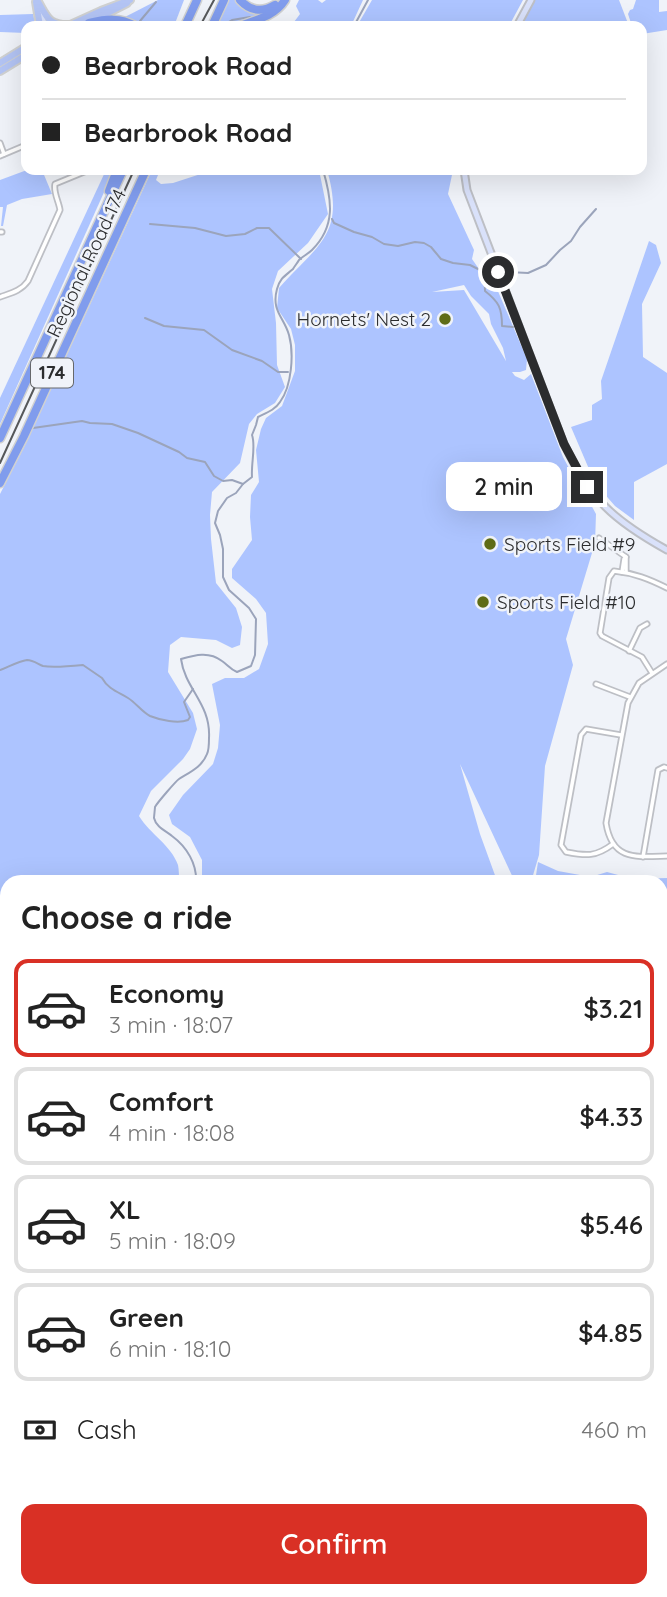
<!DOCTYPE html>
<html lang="en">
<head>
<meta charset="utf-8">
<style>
  :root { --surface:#fff; --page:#f2f2f2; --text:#222; --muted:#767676; --line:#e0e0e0; --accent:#d93025 }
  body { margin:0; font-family:Quicksand,sans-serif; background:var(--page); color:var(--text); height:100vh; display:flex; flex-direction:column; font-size:26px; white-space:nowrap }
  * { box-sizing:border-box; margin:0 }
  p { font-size:23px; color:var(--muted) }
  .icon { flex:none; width:38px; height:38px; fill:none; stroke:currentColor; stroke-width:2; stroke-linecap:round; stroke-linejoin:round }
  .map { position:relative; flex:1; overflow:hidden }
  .side { position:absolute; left:0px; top:875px; width:668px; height:723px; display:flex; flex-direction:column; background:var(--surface); border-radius:21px 21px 0 0; box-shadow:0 7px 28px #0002 }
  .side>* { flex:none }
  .banner { position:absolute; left:21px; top:21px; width:626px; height:154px; border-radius:14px; box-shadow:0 7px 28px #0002; display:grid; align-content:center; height:154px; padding:0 21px; background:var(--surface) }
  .end { position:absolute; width:32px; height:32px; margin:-16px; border:9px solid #2b2c2e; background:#fff; box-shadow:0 0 0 4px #fff }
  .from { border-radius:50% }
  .bubble { position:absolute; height:49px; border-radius:14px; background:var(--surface); box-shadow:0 7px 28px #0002; font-size:23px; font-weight:600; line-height:49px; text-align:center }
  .banner b { display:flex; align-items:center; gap:24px; height:66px; font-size:26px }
  .banner b+b { border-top:2px solid var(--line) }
  .banner i { width:18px; height:18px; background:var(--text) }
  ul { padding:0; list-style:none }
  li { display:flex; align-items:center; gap:21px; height:98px; margin:0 14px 10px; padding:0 7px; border:4px solid var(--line); border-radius:14px }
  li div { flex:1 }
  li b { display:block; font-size:26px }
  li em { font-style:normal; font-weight:600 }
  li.current { border-color:var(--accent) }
  li>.icon { width:63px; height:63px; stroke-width:1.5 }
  h2 { padding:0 21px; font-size:32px; line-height:84px }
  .pay { display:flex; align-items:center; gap:18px; height:77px; padding:0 21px; font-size:26px }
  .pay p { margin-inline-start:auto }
  .primary-button { display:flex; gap:14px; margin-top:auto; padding:14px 21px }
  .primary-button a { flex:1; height:80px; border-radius:14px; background:var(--accent); color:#fff; font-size:28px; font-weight:600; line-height:80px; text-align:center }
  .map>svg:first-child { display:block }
</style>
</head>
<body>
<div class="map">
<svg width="667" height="1597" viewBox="0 0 667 1597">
  <rect width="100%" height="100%" fill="#f0f3f9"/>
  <g fill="#adc4ff" fill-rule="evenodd">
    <polygon points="158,0 184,0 174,26 140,26 123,18"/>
    <polygon points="226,0 236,0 267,12 233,26 214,26"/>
    <polygon points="299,0 318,0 322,3 326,0 363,0 351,26 291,26 300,14 296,6"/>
    <polygon points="372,0 523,0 509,26 463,26 459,23 461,26 357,26"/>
    <polygon points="534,0 619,0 629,26 520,26"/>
    <polygon points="636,0 659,0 659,12 667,11 667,30 642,34 642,26 632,26 628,14 630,10 633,9"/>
    <polygon points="33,14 36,26 26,26 26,33 0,32 0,15"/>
    <polygon points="27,170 42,170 52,194 22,199 7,205 3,226 1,226 3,207 0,207 0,180"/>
    <polygon points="106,170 114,170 0,424 0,398"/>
    <path d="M152 170H160L156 180 161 184 173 183 213 170H319L328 214 308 243 278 271 272 289 276 323 277 365 285 387 275 403 257 414 249 424 240 463 212 492 210 515 211 539 216 583 236 608 242 627 240 645 232 648 216 640 181 637 170 645 168 672 193 713 197 729 190 749 183 759 151 791 139 816C150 834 171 845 178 865 179 870 179 877 179 882H7V1186L0 1201V494L25 445Z"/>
    <path d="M327 170H453L448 194 474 250 472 259 486 279 494 282 527 359 526 370 520 372H512L515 376 524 380 531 374 563 457 577 483 576 487 583 490 596 514 595 543 566 639 573 665 545 766 539 855 531 882H515L460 764 480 834 496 878 502 882H202V860L190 837 172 824 169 815 183 795 213 764 218 748 220 725 212 684 225 678H244L259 669 268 644 266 613 256 599 232 578V569L252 540 250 517 251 495 259 482 256 450 261 429 266 418 282 406 295 371V345L291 329 277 308 279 288C317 245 346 235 327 170ZM464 285 471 296 489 314 491 324 503 348 506 361 464 290 432 292Z"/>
    <polygon points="649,241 656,245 661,263 642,304 643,357 667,373 667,464 634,482 634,520 615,506 595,483 571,427 592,420 592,405 602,399 601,381"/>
    <polygon points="538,862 558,871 580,875 594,876 607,872 633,879 667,878 667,897 662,894 662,882 535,882"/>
    <polygon points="0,1219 7,1227 7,1403 0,1411"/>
    <polygon points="662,1272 667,1285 667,1410 662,1410"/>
    <polygon points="662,1438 667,1439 667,1597 419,1597 433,1591 662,1591"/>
    <polygon points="195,1591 291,1591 304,1597 201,1597"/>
  </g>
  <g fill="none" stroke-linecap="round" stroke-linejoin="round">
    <g stroke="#9ba4bb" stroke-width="2">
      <polyline points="140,21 156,2"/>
      <polyline points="222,26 232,20 250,17"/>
      <polyline points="354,26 368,0"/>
      <path d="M332 219 334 223 354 232 372 237 384 244 398 246 415 242 424 243 431 247 441 259 453 263 470 265 484 272 485 291C499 302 502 308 502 326L513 327"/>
      <polyline points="150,224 195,228 226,236 245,234 257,228 269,228 301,259"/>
      <polyline points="508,272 528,273 546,265 560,250 571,241 580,227 596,209"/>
      <polyline points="145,318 164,326 204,330 232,350 262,361 278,372 288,372"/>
      <polyline points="33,428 82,421 90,423 112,424 138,433 179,452 187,458 205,462 214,476 223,481 232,480 243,484"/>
      <path d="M0 670C8 667 19 661 27 660 33 660 38 664 43 666 53 668 73 666 83 665L102 678C108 689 118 692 128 698 136 703 142 712 150 716 160 720 178 724 188 720L190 717 184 702 193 689"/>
      <path d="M196 882C197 864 187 847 172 836 166 831 156 827 154 818 154 817 155 808 155 807 157 803 176 781 179 779 190 772 202 767 207 754 209 750 209 743 209 738 211 704 185 689 181 659 195 655 209 651 222 661 228 665 230 669 237 672L251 666 255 655 256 619 249 608 229 590 223 577V549L220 535 215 523 218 511 227 498 236 493 243 484 252 477C251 463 256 446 252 435L256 425 258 417C266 413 275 410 280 402 292 386 294 353 289 335 284 317 271 311 277 289 280 278 285 276 293 269 294 267 298 262 299 260 303 256 308 254 312 250 336 226 332 200 323 170"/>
      <polyline points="7,1203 5,1216 7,1218"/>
      <path d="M0 1477C10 1462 5 1452 2 1436 2 1431 5 1424 7 1419"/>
      <polyline points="662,1587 663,1585 667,1587"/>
      <polyline points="230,1591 234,1597"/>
      <polyline points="555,1591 563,1597 603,1595 606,1597"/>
      <polyline points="363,1597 365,1597"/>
      <polyline points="453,1597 460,1591"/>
      <polyline points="629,1597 636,1593 647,1597"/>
      <polyline points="653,1597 658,1591"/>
    </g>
    <defs>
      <g id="street">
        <polyline points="0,143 4,154"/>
        <polyline points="0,156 26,145"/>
        <polyline points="0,232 2,232"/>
        <path d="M0 297C11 293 21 291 28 281L60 210C59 202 53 192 55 184L89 170"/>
        <polyline points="599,538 626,557"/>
        <polyline points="622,572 624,559 626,557 626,572"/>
        <polyline points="629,651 640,628 647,624"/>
        <path d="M667 664 639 683 628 703 606 823C612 861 636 857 667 856"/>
        <path d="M652 673 642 657 602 636 600 633 609 578 614 571C634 573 649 579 667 588"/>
        <polyline points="596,684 630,697"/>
        <path d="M613 844C596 857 586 856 566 852L561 845 581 735 586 729 621 735"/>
        <polyline points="643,857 658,770 664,767 667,768"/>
        <polyline points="662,917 667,924"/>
        <polyline points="662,978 667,975"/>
        <polyline points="667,1021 663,1026 663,1031 667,1041"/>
        <polyline points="662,1116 667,1114"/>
        <polyline points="662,1265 667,1277"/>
      </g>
      <g id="secondary">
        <polyline points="40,13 45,26"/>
        <polyline points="517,26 531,0"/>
        <path d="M464 170 467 190 564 444C591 500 613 520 667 550"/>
        <polyline points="662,1256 667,1253"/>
        <polyline points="662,1415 667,1416"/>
        <polyline points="662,1425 667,1426"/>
        <polyline points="148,1591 156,1597"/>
        <polyline points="52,1597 63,1591"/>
        <polyline points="68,1597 79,1591"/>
      </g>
      <g id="primary">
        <path d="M37 0C47 17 48 26 70 25"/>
        <polyline points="36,2 40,26"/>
        <polyline points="68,26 101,11 130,0"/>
        <polyline points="82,26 127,3"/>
        <polyline points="0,63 26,47"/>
        <polyline points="0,71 26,55"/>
      </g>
      <g id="highway">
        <path d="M240 0C250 11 262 13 275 5"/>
        <path d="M89 23C106 19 120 17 135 26"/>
        <polyline points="185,26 197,0"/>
        <polyline points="212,26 224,0"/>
        <path d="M240 26C256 20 275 16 285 0"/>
        <polyline points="109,191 117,170"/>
        <polyline points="0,438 123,170"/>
        <polyline points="0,483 24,436 146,170"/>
      </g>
    </defs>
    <use href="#street" stroke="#bdbfc5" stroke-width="7"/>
    <use href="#secondary" stroke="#bdbfc5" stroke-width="9"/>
    <use href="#primary" stroke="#d0d1d1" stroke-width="10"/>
    <use href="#highway" stroke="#d0d1d1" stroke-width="11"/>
    <use href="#street" stroke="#fff" stroke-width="3.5"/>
    <use href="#secondary" stroke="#d9e1fa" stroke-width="5"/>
    <use href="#primary" stroke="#b3c4f4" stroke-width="6"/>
    <use href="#highway" stroke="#809ced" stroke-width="8"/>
    <g stroke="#56585a" stroke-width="2">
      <polyline points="200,26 214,0"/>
      <polyline points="0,463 134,170"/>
    </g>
  </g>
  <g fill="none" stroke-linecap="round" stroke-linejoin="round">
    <polyline stroke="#2b2c2e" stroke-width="9" points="498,272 564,444 587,487"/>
  </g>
  <g fill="#5f6c16" stroke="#f0f3f9" stroke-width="2.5">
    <circle cx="445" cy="319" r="7"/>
    <circle cx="490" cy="544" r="7"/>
    <circle cx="483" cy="602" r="7"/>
  </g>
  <g text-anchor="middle" stroke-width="5" stroke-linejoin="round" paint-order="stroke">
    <rect fill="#f0f3f9" stroke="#66686b" stroke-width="2" x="31" y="358.5" width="42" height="29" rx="5"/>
    <g font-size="18" font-weight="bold" fill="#2b2c2e">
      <text x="52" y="379">174</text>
    </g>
    <g font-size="19" fill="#2b2c2e" stroke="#f0f3f9">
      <text transform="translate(86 263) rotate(-65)" y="7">Regional Road 174</text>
    </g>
    <g font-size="19" fill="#2b2c2e" stroke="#f0f3f9" text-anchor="start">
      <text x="431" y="326" text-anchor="end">Hornets' Nest 2</text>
      <text x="504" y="551">Sports Field #9</text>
      <text x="497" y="609">Sports Field #10</text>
    </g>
  </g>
</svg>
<i class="end from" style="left:498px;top:272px"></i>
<i class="end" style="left:587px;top:487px"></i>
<div class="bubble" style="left:446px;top:462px;width:116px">2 min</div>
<div class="banner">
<b><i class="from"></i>Bearbrook Road</b>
<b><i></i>Bearbrook Road</b>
</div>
<section class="side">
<h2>Choose a ride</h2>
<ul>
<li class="current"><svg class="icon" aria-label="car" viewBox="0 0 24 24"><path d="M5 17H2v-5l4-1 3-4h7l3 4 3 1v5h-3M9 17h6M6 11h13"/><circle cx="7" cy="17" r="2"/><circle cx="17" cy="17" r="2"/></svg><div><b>Economy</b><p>3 min · 18:07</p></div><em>$3.21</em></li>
<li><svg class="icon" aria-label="car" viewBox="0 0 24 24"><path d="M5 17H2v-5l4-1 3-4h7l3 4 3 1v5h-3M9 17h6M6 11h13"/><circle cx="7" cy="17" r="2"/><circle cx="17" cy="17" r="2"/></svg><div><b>Comfort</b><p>4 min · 18:08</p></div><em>$4.33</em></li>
<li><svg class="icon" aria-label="car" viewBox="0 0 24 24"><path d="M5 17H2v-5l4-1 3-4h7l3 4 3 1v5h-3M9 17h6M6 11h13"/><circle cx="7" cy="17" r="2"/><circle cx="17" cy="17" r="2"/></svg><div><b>XL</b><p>5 min · 18:09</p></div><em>$5.46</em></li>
<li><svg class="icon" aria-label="car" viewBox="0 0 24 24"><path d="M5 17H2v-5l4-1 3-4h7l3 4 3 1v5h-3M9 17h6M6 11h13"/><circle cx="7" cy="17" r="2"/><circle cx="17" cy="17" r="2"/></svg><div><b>Green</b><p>6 min · 18:10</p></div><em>$4.85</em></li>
</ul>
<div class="pay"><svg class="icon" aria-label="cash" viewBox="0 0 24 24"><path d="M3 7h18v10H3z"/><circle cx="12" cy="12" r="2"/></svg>Cash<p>460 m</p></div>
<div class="primary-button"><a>Confirm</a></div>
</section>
</div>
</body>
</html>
